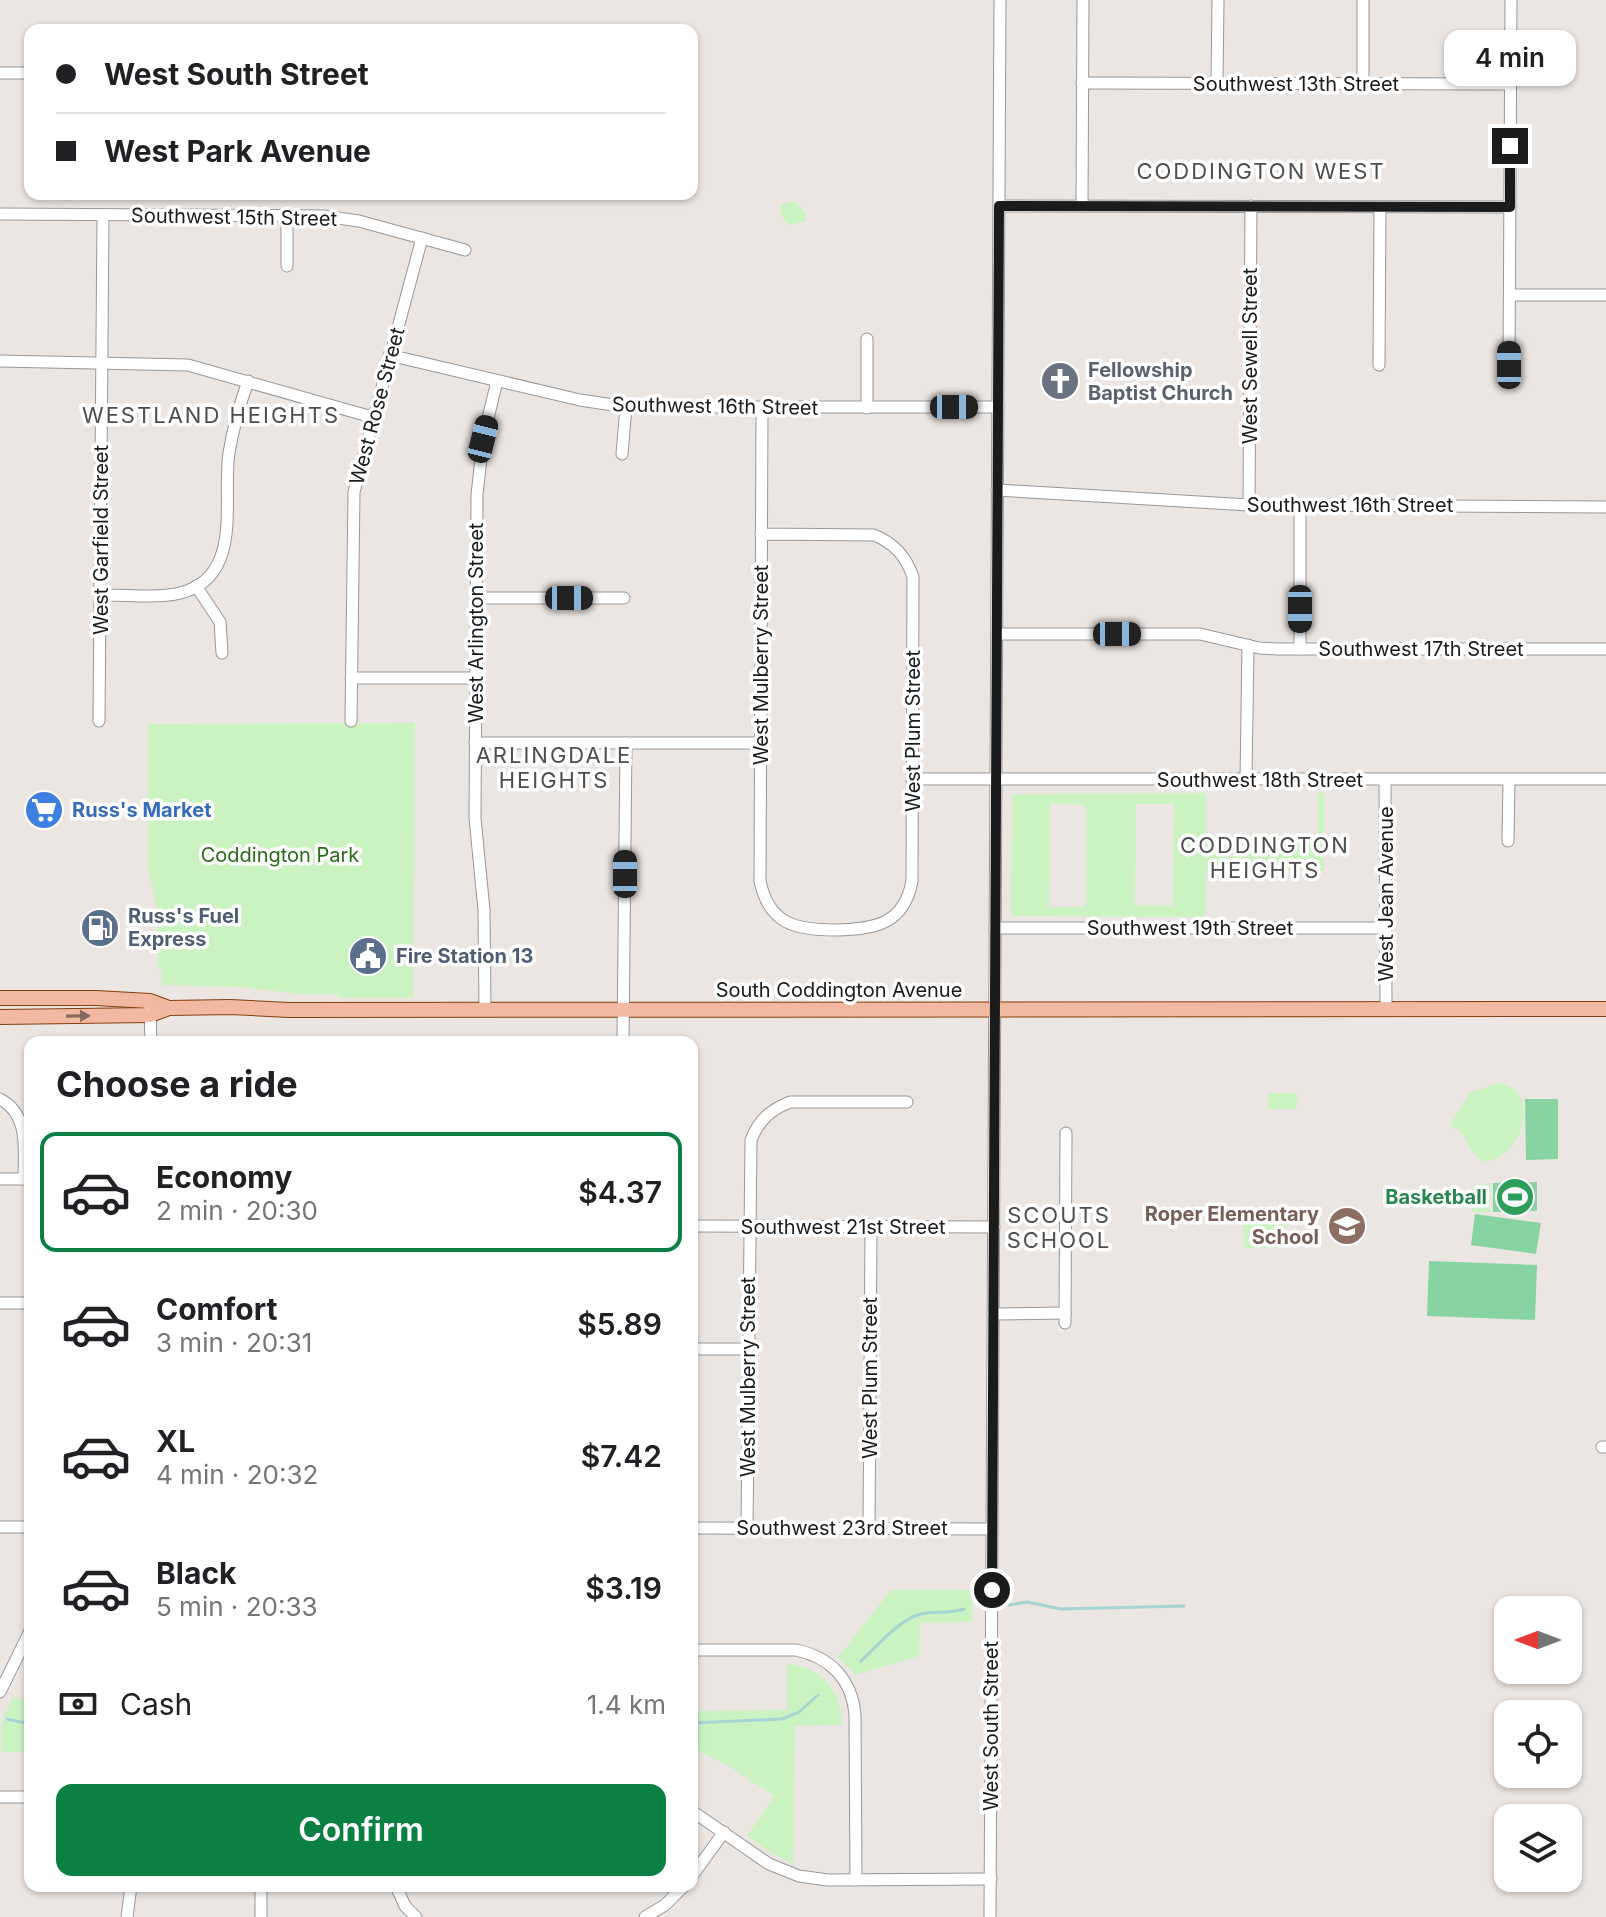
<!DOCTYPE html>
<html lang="en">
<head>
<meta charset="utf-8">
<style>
  :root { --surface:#fff; --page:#f2f2f2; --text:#202124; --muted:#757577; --line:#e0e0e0; --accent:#0b8043 }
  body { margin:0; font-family:Inter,sans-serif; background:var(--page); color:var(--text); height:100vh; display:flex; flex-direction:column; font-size:30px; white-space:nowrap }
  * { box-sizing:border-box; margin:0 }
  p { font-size:26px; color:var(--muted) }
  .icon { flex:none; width:44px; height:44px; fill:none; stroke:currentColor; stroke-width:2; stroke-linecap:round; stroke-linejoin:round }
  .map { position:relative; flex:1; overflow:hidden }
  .side { position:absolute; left:24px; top:1036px; width:674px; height:856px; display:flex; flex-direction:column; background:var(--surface); border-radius:16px; box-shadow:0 2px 6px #0004 }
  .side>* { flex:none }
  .banner { position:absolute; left:24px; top:24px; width:674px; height:176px; border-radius:16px; box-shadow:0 2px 6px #0004; display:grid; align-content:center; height:176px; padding:0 32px; background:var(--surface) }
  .needle { width:52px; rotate:270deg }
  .buttons { position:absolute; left:1494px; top:1596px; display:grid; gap:16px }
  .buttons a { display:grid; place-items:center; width:88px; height:88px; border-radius:16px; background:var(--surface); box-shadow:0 2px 6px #0004; font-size:40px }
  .end { position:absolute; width:36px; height:36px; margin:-18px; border:10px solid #1b1b1b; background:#fff; box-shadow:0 0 0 4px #fff }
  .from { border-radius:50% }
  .bubble { position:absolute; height:56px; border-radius:16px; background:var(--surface); box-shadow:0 2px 6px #0004; font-size:26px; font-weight:600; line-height:56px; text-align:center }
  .car { position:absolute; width:24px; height:48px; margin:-24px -12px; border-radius:10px; box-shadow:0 0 6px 2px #0007; background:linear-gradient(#222 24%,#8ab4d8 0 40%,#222 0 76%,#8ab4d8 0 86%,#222 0) }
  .banner b { display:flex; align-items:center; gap:28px; height:76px; font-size:30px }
  .banner b+b { border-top:2px solid var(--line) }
  .banner i { width:20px; height:20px; background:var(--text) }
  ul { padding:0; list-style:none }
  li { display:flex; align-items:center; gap:24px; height:120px; margin:0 16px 12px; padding:0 16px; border:4px solid transparent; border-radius:16px }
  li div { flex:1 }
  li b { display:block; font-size:30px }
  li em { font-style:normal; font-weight:600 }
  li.active { border-color:var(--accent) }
  li>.icon { width:72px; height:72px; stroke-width:1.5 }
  h2 { padding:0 32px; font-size:36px; line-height:96px }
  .pay { display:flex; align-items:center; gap:20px; height:88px; padding:0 32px; font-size:30px }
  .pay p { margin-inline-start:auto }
  .primary-button { display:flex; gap:16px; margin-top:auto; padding:16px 32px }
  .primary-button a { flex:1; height:92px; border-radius:16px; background:var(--accent); color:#fff; font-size:32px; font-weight:600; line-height:92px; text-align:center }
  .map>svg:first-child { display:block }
</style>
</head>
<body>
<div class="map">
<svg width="1606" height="1917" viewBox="0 0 1606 1917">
  <rect width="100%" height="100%" fill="#ece6e2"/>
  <g fill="#cbf3c2" fill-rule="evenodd">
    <polygon points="795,201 806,214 806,221 788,225 780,214 782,204"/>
    <polygon points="415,723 413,998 338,998 337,994 301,994 238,987 162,985 162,970 158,970 157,910 148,869 148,724"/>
    <path d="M1206 793 1207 836 1318 837V793H1324V870H1206L1205 917 1011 916 1012 794ZM1050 804 1086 805V907H1049ZM1136 804H1174L1173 906 1135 905Z"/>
    <path d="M1498 1083C1544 1089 1522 1157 1486 1162 1460 1150 1473 1132 1449 1126L1471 1092Z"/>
    <rect x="1268" y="1093" width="29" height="16"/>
    <polygon points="1481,1184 1490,1184 1490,1212 1472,1212 1472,1188"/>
    <polygon points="1286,1217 1286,1248 1244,1248 1243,1218"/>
    <polygon points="891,1590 973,1590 972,1622 920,1623 919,1656 855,1675 838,1657"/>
    <path d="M787 1664C823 1666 841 1691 842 1725L795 1726 793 1864 771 1853 747 1836 774 1796 727 1765 692 1748V1711L787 1710Z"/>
    <polygon points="13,1696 30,1704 30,1752 1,1752 2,1721"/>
  </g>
  <g fill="#87d4a2">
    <polygon points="1525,1099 1558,1099 1558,1159 1526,1160"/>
    <polygon points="1537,1182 1537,1211 1493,1212 1493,1183"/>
    <polygon points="1475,1214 1541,1223 1536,1254 1471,1245"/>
    <polygon points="1429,1261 1537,1265 1535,1320 1427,1316"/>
  </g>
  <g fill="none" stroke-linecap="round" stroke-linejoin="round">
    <g stroke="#a6d5d4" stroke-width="3">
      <polyline points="1003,1606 1027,1602 1061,1609 1184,1606"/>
      <path d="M861 1661C876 1647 901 1618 921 1614 936 1611 949 1614 964 1609"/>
      <polyline points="7,1719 30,1724"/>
      <polyline points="692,1723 782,1719 799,1712 818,1695"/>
    </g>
    <defs>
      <g id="minor">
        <polyline points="0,73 30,73"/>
        <polyline points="1082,83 1511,84"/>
        <polyline points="1217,83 1218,0"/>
        <polyline points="1363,84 1363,0"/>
        <polyline points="999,206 1510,207"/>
        <polyline points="1082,206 1083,0"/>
        <polyline points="0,214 324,216 359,221 465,250"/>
        <polyline points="287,266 287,215"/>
        <polyline points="1510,295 1606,295"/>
        <polyline points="389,355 580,400 626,407 998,407"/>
        <polyline points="0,361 188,365 372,417"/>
        <polyline points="1379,365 1380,207"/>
        <polyline points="1509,365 1511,0"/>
        <polyline points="867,408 867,339"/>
        <polyline points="622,454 626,407"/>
        <polyline points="997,490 1249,505 1606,507"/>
        <polyline points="1249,505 1251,206"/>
        <path d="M761 534 874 535C894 543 906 556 913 577L912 881C904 925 874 929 836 930 797 930 769 925 760 881 760 724 762 566 762 408"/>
        <polyline points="196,586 220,622 222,653"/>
        <path d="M101 595C128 594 161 600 187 591 243 571 222 497 229 453 233 428 240 404 248 381"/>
        <polyline points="476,598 624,598"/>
        <polyline points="997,634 1200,634 1259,648 1277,649 1606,649"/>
        <polyline points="1300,649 1300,505"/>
        <polyline points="351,678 476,678"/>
        <polyline points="99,721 103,215"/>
        <polyline points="351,721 354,492 422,238"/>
        <polyline points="475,743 760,743"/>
        <polyline points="913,779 1606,779"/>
        <polyline points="1246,780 1248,645"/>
        <polyline points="1385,780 1386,1009"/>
        <polyline points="1508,841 1509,780"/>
        <polyline points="995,928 1386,928"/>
        <polyline points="150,1007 151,1042"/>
        <polyline points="485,1010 484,910 475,818 477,495 483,439 497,381"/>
        <polyline points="623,1042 626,743"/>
        <path d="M0 1099C30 1115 24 1150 24 1179"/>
        <polyline points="0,1179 29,1179"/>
        <polyline points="692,1226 994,1227"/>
        <polyline points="0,1303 30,1303"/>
        <polyline points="993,1314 1065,1313"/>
        <polyline points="1065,1323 1066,1133"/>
        <polyline points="692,1349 748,1349"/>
        <polyline points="1602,1447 1606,1447"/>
        <polyline points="0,1527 30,1527"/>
        <polyline points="692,1528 992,1529"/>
        <path d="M747 1528 751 1140C759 1120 770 1110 790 1102H907"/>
        <polyline points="869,1528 871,1227"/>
        <path d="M692 1650H796C830 1657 852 1679 855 1715L856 1880"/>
        <polyline points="0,1692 30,1631"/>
        <polyline points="0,1797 30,1797"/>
        <polyline points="692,1811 769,1864 799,1876 828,1880 991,1879"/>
        <polyline points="692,1876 724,1832"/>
        <polyline points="261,1886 261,1917"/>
        <polyline points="396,1886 405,1906 416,1917"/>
        <polyline points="127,1917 131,1886"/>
        <polyline points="645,1917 665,1905 684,1886"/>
        <polyline points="990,1917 1000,0"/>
      </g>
      <g id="major">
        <polyline points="0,998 96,998 150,1001 169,1008 230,1007 289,1010 1606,1009"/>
        <polyline points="0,1017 150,1015 169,1008"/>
      </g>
    </defs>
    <use href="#minor" stroke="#989898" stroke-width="13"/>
    <use href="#major" stroke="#843e0f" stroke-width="16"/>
    <use href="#minor" stroke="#fff" stroke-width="11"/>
    <use href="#major" stroke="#f1b9a1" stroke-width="14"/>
  </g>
  <defs><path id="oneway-solid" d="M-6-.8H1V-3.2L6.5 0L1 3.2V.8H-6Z" transform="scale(2)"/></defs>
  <use fill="#866a5e" href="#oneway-solid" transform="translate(78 1016) rotate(-1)"/>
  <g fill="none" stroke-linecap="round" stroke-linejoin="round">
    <polyline stroke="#1b1b1b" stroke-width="10" points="992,1590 999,206 1510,207 1510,146"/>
  </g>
  <defs>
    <symbol id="church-disc" viewBox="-11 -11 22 22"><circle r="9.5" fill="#6b7280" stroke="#fff"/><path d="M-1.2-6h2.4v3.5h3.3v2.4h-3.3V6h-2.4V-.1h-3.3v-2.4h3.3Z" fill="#fff"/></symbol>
    <symbol id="supermarket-disc" viewBox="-11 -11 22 22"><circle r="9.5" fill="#3f7fe0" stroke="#fff"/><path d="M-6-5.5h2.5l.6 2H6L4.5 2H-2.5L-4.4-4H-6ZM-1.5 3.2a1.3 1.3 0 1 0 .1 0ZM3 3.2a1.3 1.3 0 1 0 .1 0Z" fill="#fff"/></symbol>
    <symbol id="fuel-disc" viewBox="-11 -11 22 22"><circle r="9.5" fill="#5c6f8a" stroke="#fff"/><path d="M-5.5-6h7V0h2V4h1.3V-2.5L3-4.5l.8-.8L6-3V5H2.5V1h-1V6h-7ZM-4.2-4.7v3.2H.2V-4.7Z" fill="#fff"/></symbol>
    <symbol id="civic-disc" viewBox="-11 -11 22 22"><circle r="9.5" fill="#5c6f8a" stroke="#fff"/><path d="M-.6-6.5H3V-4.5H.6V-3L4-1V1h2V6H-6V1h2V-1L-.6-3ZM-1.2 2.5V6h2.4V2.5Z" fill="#fff"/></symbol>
    <symbol id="stadium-disc" viewBox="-11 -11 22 22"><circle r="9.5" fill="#2e9e5b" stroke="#fff"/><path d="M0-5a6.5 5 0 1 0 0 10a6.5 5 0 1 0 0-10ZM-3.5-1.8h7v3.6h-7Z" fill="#fff"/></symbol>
    <symbol id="school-disc" viewBox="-11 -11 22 22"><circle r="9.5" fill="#8d6e63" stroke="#fff"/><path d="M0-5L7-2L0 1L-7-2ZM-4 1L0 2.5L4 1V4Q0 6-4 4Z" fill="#fff"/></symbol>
  </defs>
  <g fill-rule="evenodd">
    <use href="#church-disc" x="1038" y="359" width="44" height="44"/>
    <use href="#supermarket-disc" x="22" y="788" width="44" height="44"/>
    <use href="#fuel-disc" x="78" y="906" width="44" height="44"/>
    <use href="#civic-disc" x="346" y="934" width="44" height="44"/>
    <use href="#stadium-disc" x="1493" y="1175" width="44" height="44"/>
    <use href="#school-disc" x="1325" y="1204" width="44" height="44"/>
  </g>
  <g text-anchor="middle" stroke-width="7" stroke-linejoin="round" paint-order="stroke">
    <g font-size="20" fill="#1b1b1b" stroke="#fff">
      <text x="1296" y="91">Southwest 13th Street</text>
      <text transform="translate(234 217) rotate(1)" y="7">Southwest 15th Street</text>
      <text transform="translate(1250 356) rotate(-90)" y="7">West Sewell Street</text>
      <text transform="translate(377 406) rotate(-75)" y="7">West Rose Street</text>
      <text transform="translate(715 406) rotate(1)" y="7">Southwest 16th Street</text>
      <text x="1350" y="512">Southwest 16th Street</text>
      <text transform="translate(101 540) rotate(-90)" y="7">West Garfield Street</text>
      <text transform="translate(476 623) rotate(-90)" y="7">West Arlington Street</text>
      <text x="1421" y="656">Southwest 17th Street</text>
      <text transform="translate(761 665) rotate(-90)" y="7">West Mulberry Street</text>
      <text transform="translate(913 731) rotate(-90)" y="7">West Plum Street</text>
      <text x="1260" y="787">Southwest 18th Street</text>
      <text transform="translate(1386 894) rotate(-90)" y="7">West Jean Avenue</text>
      <text x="1190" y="935">Southwest 19th Street</text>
      <text x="839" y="997">South Coddington Avenue</text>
      <text x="843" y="1234">Southwest 21st Street</text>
      <text transform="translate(748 1377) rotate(-90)" y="7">West Mulberry Street</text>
      <text transform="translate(870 1378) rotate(-90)" y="7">West Plum Street</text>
      <text x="842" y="1535">Southwest 23rd Street</text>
      <text transform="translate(991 1726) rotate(-90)" y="7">West South Street</text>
    </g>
    <g font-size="20" font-weight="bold" fill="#5b616d" stroke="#fff" text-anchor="start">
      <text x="1088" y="377">Fellowship<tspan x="1088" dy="23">Baptist Church</tspan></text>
    </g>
    <g font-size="20" font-weight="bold" fill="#366cbe" stroke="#fff" text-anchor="start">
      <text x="72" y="817">Russ's Market</text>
    </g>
    <g font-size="20" fill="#266d16" stroke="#fff">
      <text x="280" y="862">Coddington Park</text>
    </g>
    <g font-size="20" font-weight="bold" fill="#4e5e75" stroke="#fff" text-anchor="start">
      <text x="128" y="923">Russ's Fuel<tspan x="128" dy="23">Express</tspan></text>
      <text x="396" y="963">Fire Station 13</text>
    </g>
    <g font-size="20" font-weight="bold" fill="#27864d" stroke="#fff" text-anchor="end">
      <text x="1487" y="1204">Basketball</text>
    </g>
    <g font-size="20" font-weight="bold" fill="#785e54" stroke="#fff" text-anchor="end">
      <text x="1319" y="1221">Roper Elementary<tspan x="1319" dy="23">School</tspan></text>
    </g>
    <g font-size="22" letter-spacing="2" fill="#4e4e4e" stroke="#fff">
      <text x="1261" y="179">CODDINGTON WEST</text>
      <text x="211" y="423">WESTLAND HEIGHTS</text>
      <text x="554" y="763">ARLINGDALE<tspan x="554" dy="25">HEIGHTS</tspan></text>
      <text x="1265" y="853">CODDINGTON<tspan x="1265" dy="25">HEIGHTS</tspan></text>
      <text x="1059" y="1223">SCOUTS<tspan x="1059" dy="25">SCHOOL</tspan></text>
    </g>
  </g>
</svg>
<div class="buttons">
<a><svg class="needle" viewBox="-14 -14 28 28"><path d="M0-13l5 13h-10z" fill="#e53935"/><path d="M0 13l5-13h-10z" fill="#757577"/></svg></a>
<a><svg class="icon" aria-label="locate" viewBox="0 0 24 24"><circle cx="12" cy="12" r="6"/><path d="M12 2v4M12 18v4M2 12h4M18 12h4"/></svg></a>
<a><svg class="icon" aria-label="layers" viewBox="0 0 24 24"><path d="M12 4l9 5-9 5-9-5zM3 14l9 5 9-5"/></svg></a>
</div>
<i class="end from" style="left:992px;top:1590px"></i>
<i class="end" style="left:1510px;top:146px"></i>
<div class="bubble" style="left:1444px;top:30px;width:132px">4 min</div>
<i class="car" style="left:1509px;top:365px;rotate:0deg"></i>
<i class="car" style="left:954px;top:407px;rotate:90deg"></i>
<i class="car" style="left:483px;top:439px;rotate:14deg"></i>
<i class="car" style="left:569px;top:598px;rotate:90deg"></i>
<i class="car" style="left:1300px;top:609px;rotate:180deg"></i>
<i class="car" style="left:1117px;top:634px;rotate:90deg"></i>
<i class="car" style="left:625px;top:874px;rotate:0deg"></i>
<div class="banner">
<b><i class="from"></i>West South Street</b>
<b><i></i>West Park Avenue</b>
</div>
<section class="side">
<h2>Choose a ride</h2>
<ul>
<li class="active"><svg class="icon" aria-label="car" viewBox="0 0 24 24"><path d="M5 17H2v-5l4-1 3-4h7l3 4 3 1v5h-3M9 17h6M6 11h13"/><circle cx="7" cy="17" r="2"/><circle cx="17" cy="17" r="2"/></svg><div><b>Economy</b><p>2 min · 20:30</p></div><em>$4.37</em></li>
<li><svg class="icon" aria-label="car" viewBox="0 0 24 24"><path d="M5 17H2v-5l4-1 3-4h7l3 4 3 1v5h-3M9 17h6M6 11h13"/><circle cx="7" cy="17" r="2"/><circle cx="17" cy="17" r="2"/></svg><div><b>Comfort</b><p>3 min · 20:31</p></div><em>$5.89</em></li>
<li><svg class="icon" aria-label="car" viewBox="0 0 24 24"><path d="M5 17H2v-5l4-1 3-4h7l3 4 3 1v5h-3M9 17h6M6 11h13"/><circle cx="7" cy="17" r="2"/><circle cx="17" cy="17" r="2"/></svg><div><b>XL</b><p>4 min · 20:32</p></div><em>$7.42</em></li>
<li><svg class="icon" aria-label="car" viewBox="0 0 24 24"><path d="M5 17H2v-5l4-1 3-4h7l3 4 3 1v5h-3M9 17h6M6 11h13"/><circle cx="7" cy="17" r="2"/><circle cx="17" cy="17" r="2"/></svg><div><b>Black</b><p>5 min · 20:33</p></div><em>$3.19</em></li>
</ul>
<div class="pay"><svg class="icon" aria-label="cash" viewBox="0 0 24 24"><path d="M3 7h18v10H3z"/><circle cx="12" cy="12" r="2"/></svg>Cash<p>1.4 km</p></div>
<div class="primary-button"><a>Confirm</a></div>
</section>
</div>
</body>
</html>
